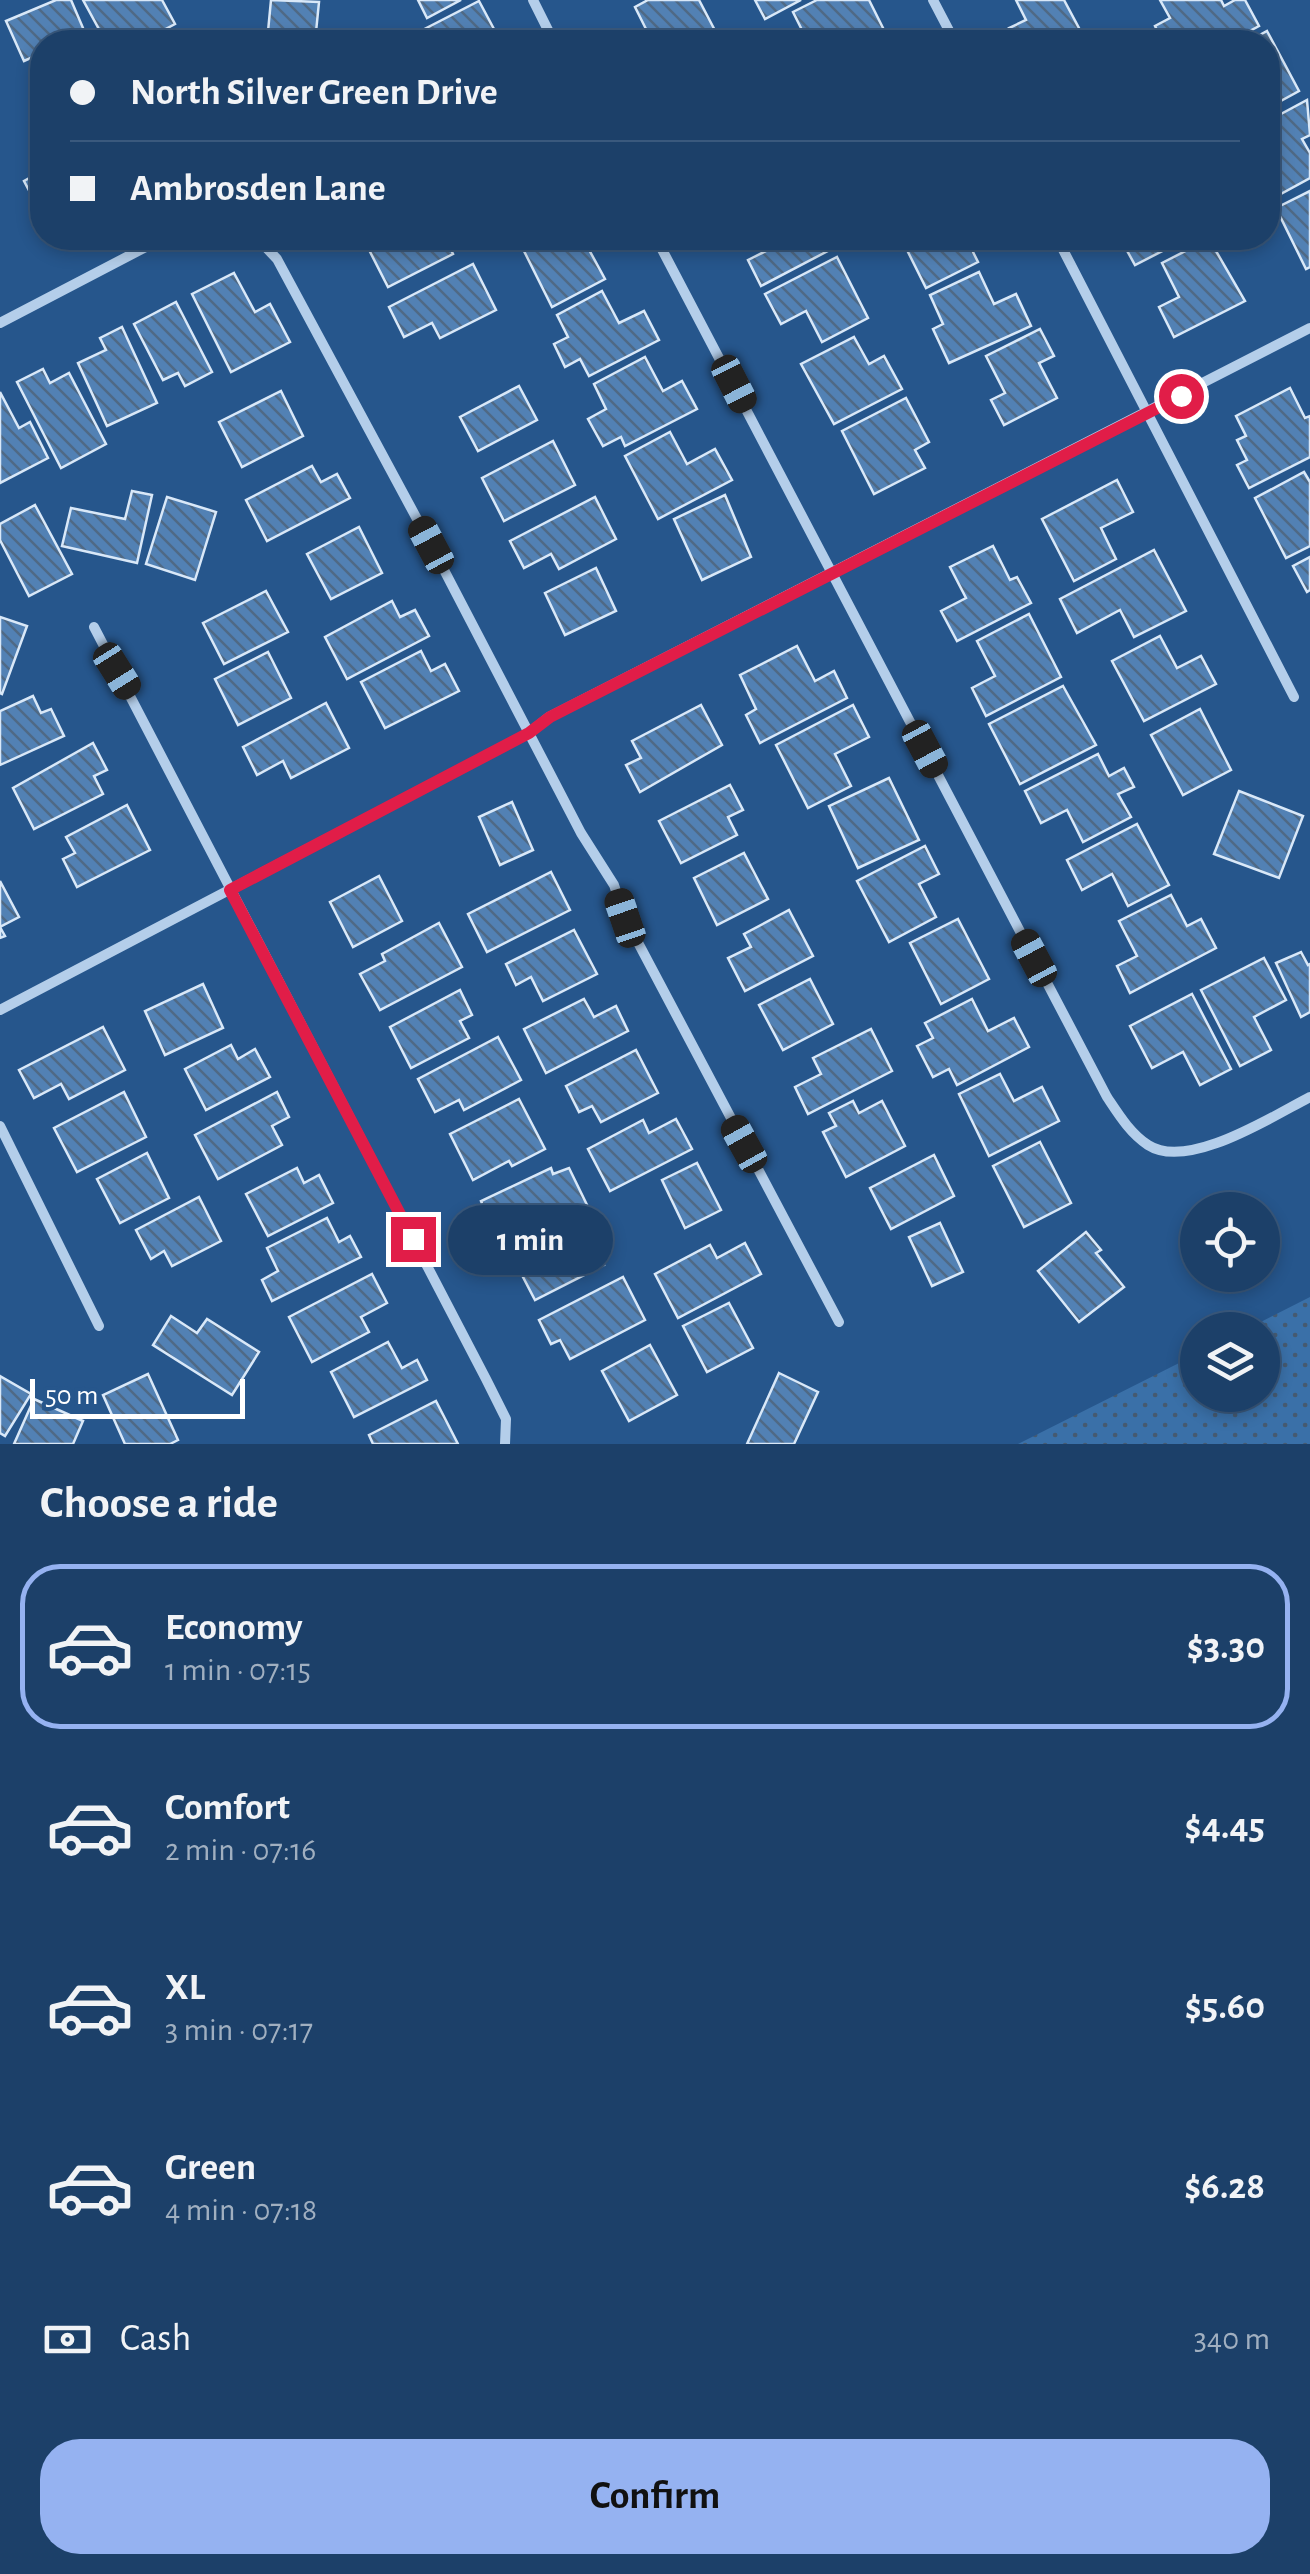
<!DOCTYPE html>
<html lang="en">
<head>
<meta charset="utf-8">
<style>
  :root { --surface:#1c4069; --page:#25476f; --text:#f1f3f6; --muted:#a0afc0; --line:#3a597d; --accent:#95b2f1 }
  body { margin:0; font-family:"Alegreya Sans",sans-serif; background:var(--page); color:var(--text); height:100vh; display:flex; flex-direction:column; font-size:38px; white-space:nowrap }
  * { box-sizing:border-box; margin:0 }
  p { font-size:32px; color:var(--muted) }
  .icon { flex:none; width:55px; height:55px; fill:none; stroke:currentColor; stroke-width:2; stroke-linecap:round; stroke-linejoin:round }
  .map { position:relative; height:1444px; overflow:hidden }
  .sheet { display:flex; flex-direction:column; background:var(--surface); flex:1 }
  .sheet>* { flex:none }
  .banner { position:absolute; left:30px; top:30px; width:1250px; height:220px; border-radius:40px; box-shadow:0 5px 15px #0003,0 0 0 2px var(--line); display:grid; align-content:center; height:220px; padding:0 40px; background:var(--surface) }
  .tools { position:absolute; left:1180px; top:1192px; display:grid; gap:20px }
  .tools a { display:grid; place-items:center; width:100px; height:100px; border-radius:50%; background:var(--surface); box-shadow:0 5px 15px #0003,0 0 0 2px var(--line); font-size:50px }
  .scale { position:absolute; left:30px; bottom:25px; width:215px; box-sizing:border-box; padding-left:10px; border:5px solid #fff; border-top:0; font-size:28px; line-height:35px; white-space:nowrap; color:#fff; -webkit-text-stroke:8px #26568c; paint-order:stroke }
  .end { position:absolute; width:45px; height:45px; margin:-22px; border:12px solid #e11d48; background:#fff; box-shadow:0 0 0 5px #fff }
  .from { border-radius:50% }
  .bubble { position:absolute; height:70px; border-radius:35px; background:var(--surface); box-shadow:0 5px 15px #0003,0 0 0 2px var(--line); font-size:32px; font-weight:700; line-height:70px; text-align:center }
  .car { position:absolute; width:30px; height:60px; margin:-30px -15px; border-radius:12px; box-shadow:0 0 8px 2px #0007; background:linear-gradient(#222 24%,#8ab4d8 0 40%,#222 0 76%,#8ab4d8 0 86%,#222 0) }
  .banner b { display:flex; align-items:center; gap:35px; height:95px; font-size:38px }
  .banner b+b { border-top:2px solid var(--line) }
  .banner i { width:25px; height:25px; background:var(--text) }
  ul { padding:0; list-style:none }
  li { display:flex; align-items:center; gap:30px; height:165px; margin:0 20px 15px; padding:0 20px; border:5px solid transparent; border-radius:40px }
  li div { flex:1 }
  li b { display:block; font-size:38px }
  li em { font-style:normal; font-weight:700 }
  li.on { border-color:var(--accent) }
  li>.icon { width:90px; height:90px; stroke-width:1.5 }
  h2 { padding:0 40px; font-size:45px; line-height:120px }
  .pay { display:flex; align-items:center; gap:25px; height:110px; padding:0 40px; font-size:38px }
  .pay p { margin-inline-start:auto }
  .button { display:flex; gap:20px; margin-top:auto; padding:20px 40px }
  .button a { flex:1; height:115px; border-radius:40px; background:var(--accent); color:#111; font-size:40px; font-weight:700; line-height:115px; text-align:center }
  .map>svg:first-child { display:block }
</style>
</head>
<body>
<div class="map">
<svg width="1310" height="1444" viewBox="0 0 1310 1444">
  <defs>
    <pattern id="grass-dots" width="8" height="8" patternUnits="userSpaceOnUse" patternTransform="scale(2.5)"><rect width="8" height="8" fill="#3a70a8"/><path d="M2 2h.1M6 6h.1" fill="none" stroke="#455a71" stroke-width="1.8" stroke-linecap="round"/></pattern>
    <pattern id="building-back-hatch" width="6" height="6" patternUnits="userSpaceOnUse" patternTransform="scale(2.5)"><rect width="6" height="6" fill="#5281b4"/><path d="M-1 5l2 2M0 0l6 6M5-1l2 2" fill="none" stroke="#4f6985"/></pattern>
  </defs>
  <rect width="100%" height="100%" fill="#26568c"/>
  <polygon fill="url(#grass-dots)" points="1310,1297 1310,1444 1018,1444 1197,1354 1198,1395 1262,1395 1262,1330 1245,1330"/>
  <g fill="url(#building-back-hatch)" stroke="#d9e8f8" stroke-width="2.5">
    <polygon points="56,0 71,0 86,35 67,42 42,42 42,53 24,61 6,21"/>
    <polygon points="83,0 162,0 175,24 141,42 106,42"/>
    <polygon points="271,0 319,2 315,42 267,42"/>
    <polygon points="418,0 461,0 427,18"/>
    <polygon points="648,0 699,0 721,42 643,42 651,39 635,7"/>
    <polygon points="755,0 801,0 765,19"/>
    <polygon points="817,0 869,0 890,42 808,42 793,12"/>
    <polygon points="1016,0 1064,0 1080,30 1055,42 1017,42 1009,28 1026,20"/>
    <polygon points="1160,0 1221,0 1224,6 1235,0 1245,0 1259,26 1229,42 1183,42 1180,38 1163,42 1155,26 1170,18"/>
    <polygon points="479,1 495,31 473,42 409,42 407,38"/>
    <polygon points="1267,31 1299,91 1268,108 1268,42 1247,42"/>
    <polygon points="1307,100 1310,135 1302,139 1310,153 1310,178 1268,201 1268,121"/>
    <polygon points="42,171 42,215 24,181"/>
    <polygon points="1310,191 1310,267 1306,269 1276,208"/>
    <polygon points="375,238 445,238 453,254 388,287 365,242"/>
    <polygon points="531,238 604,238 587,246 605,279 552,307 520,243"/>
    <polygon points="761,238 843,238 845,242 761,286 748,260 768,250"/>
    <polygon points="901,238 966,238 978,262 926,288"/>
    <polygon points="1120,238 1188,238 1135,265"/>
    <polygon points="1209,239 1245,301 1174,337 1159,307 1179,297 1162,263"/>
    <polygon points="837,257 868,318 822,342 806,311 781,324 765,294"/>
    <polygon points="473,264 496,310 440,338 432,323 404,337 389,307"/>
    <polygon points="979,272 994,304 1016,294 1031,326 949,363 933,329 943,324 930,295"/>
    <polygon points="234,273 255,312 270,304 290,342 231,372 192,294"/>
    <polygon points="602,291 619,323 644,311 659,340 589,376 580,359 565,367 554,344 568,337 557,315"/>
    <polygon points="176,302 212,372 185,386 178,373 163,380 134,324"/>
    <polygon points="122,327 157,403 107,426 78,363 106,350 100,338"/>
    <polygon points="1040,329 1054,356 1039,363 1057,398 1004,425 991,400 1005,393 986,356"/>
    <polygon points="854,337 869,364 884,356 902,389 834,424 801,364"/>
    <polygon points="645,357 663,391 682,381 697,409 625,446 621,437 603,446 588,419 606,409 594,384"/>
    <polygon points="43,369 50,383 69,373 106,444 61,468 17,382"/>
    <polygon points="519,386 537,420 478,451 460,417"/>
    <polygon points="1290,388 1305,418 1310,416 1310,457 1249,488 1237,465 1247,460 1237,440 1246,436 1236,416"/>
    <polygon points="281,391 303,436 242,467 219,422"/>
    <polygon points="0,392 19,428 30,422 48,458 0,483"/>
    <polygon points="906,398 929,442 915,450 925,468 874,494 842,431"/>
    <polygon points="670,432 687,464 715,449 732,480 658,519 625,456"/>
    <polygon points="553,441 575,485 504,521 482,478"/>
    <polygon points="312,466 321,482 337,474 350,498 267,541 246,500"/>
    <polygon points="1304,472 1310,482 1310,546 1286,558 1255,498"/>
    <polygon points="1117,480 1133,512 1101,528 1116,559 1074,581 1042,519"/>
    <polygon points="132,491 152,495 137,563 62,546 71,508 125,519"/>
    <polygon points="725,495 751,557 702,580 674,519"/>
    <polygon points="167,497 216,512 195,580 146,564"/>
    <polygon points="595,497 616,539 559,569 551,554 524,568 510,541"/>
    <polygon points="35,505 72,574 29,596 0,540 0,524"/>
    <polygon points="359,527 382,573 331,599 307,554"/>
    <polygon points="993,546 1010,580 1017,577 1031,603 957,641 941,611 966,598 950,567"/>
    <polygon points="1154,550 1186,611 1134,637 1120,610 1077,633 1060,599"/>
    <polygon points="1310,557 1310,590 1307,592 1293,566"/>
    <polygon points="596,568 616,611 565,635 545,593"/>
    <polygon points="266,591 288,632 224,664 203,623"/>
    <polygon points="392,601 400,617 415,610 429,636 347,679 325,637"/>
    <polygon points="1029,614 1061,677 986,716 972,688 995,676 977,641"/>
    <polygon points="0,617 27,626 2,694 0,693"/>
    <polygon points="1160,636 1177,668 1201,656 1216,684 1144,721 1112,661"/>
    <polygon points="797,646 815,681 834,671 847,698 760,743 746,715 756,709 740,675"/>
    <polygon points="421,651 431,671 445,664 459,691 385,728 361,682"/>
    <polygon points="268,652 291,698 238,725 215,679"/>
    <polygon points="1063,686 1096,745 1020,784 989,724"/>
    <polygon points="33,696 41,713 51,709 64,736 0,765 0,711"/>
    <polygon points="326,703 349,748 291,778 283,761 257,775 243,747"/>
    <polygon points="701,705 722,745 640,792 626,765 641,758 632,741"/>
    <polygon points="853,705 869,737 835,754 851,786 808,808 776,745"/>
    <polygon points="1200,709 1231,770 1183,795 1151,735"/>
    <polygon points="93,743 107,770 94,776 103,794 34,829 13,788"/>
    <polygon points="1098,754 1109,776 1124,768 1134,787 1118,794 1131,817 1083,842 1067,810 1041,823 1025,791"/>
    <polygon points="889,778 919,840 858,868 829,806"/>
    <polygon points="730,785 743,810 728,817 737,835 681,863 659,821"/>
    <polygon points="1239,791 1303,816 1279,878 1214,854"/>
    <polygon points="512,802 533,850 500,865 479,817"/>
    <polygon points="127,805 150,850 77,887 63,859 75,853 66,837"/>
    <polygon points="1137,824 1169,885 1128,906 1112,874 1082,890 1067,860"/>
    <polygon points="925,846 939,874 919,884 936,917 889,942 857,881"/>
    <polygon points="744,853 768,899 717,925 694,878"/>
    <polygon points="551,872 570,910 487,952 468,914"/>
    <polygon points="379,876 402,921 353,947 330,902"/>
    <polygon points="0,881 19,917 0,927 5,936 0,938"/>
    <polygon points="1171,895 1187,926 1201,919 1216,948 1130,993 1117,966 1137,956 1119,921"/>
    <polygon points="789,910 813,956 745,991 728,958 751,947 744,934"/>
    <polygon points="958,919 989,979 941,1004 910,943"/>
    <polygon points="439,923 462,967 380,1010 360,974 385,961 382,954"/>
    <polygon points="574,930 597,974 543,1001 531,977 516,985 506,964"/>
    <polygon points="1301,952 1308,965 1310,964 1310,1012 1301,1017 1276,963"/>
    <polygon points="1264,958 1286,1000 1254,1017 1271,1050 1240,1066 1201,990"/>
    <polygon points="810,979 833,1024 783,1050 759,1005"/>
    <polygon points="203,984 223,1028 165,1055 145,1011"/>
    <polygon points="460,990 472,1015 460,1021 469,1038 411,1068 390,1027"/>
    <polygon points="1192,994 1231,1069 1200,1085 1183,1052 1152,1068 1130,1026"/>
    <polygon points="584,999 594,1017 616,1006 628,1031 546,1073 524,1029"/>
    <polygon points="972,999 988,1031 1014,1018 1029,1047 957,1085 949,1069 933,1077 917,1046 933,1038 925,1023"/>
    <polygon points="103,1027 125,1070 69,1099 61,1084 34,1098 19,1070"/>
    <polygon points="871,1029 892,1071 808,1114 795,1087 821,1074 813,1058"/>
    <polygon points="498,1037 521,1080 464,1110 459,1100 435,1112 418,1079"/>
    <polygon points="231,1045 238,1059 255,1049 270,1077 206,1110 185,1069"/>
    <polygon points="636,1050 658,1093 601,1122 592,1106 579,1112 566,1086"/>
    <polygon points="1000,1074 1014,1101 1042,1087 1059,1121 989,1156 959,1094"/>
    <polygon points="124,1092 146,1137 77,1172 54,1128"/>
    <polygon points="277,1092 289,1117 272,1126 282,1145 218,1179 195,1135"/>
    <polygon points="519,1099 545,1149 512,1166 509,1161 473,1180 450,1134"/>
    <polygon points="853,1101 859,1113 882,1101 905,1146 846,1177 823,1132 836,1126 829,1113"/>
    <polygon points="676,1119 692,1149 610,1191 588,1149 643,1120 649,1133"/>
    <polygon points="1040,1142 1071,1203 1024,1227 993,1166"/>
    <polygon points="147,1153 169,1198 120,1223 97,1179"/>
    <polygon points="934,1155 954,1196 891,1229 870,1188"/>
    <polygon points="697,1163 721,1210 685,1228 662,1180"/>
    <polygon points="297,1168 304,1183 319,1175 333,1203 268,1236 246,1194"/>
    <polygon points="551,1168 553,1174 569,1168 587,1205 522,1236 514,1218 493,1228 481,1201"/>
    <polygon points="199,1197 221,1241 172,1266 164,1251 151,1259 136,1230"/>
    <polygon points="327,1218 339,1242 350,1236 361,1257 272,1301 262,1280 278,1271 267,1248"/>
    <polygon points="582,1221 604,1265 535,1300 512,1256"/>
    <polygon points="940,1223 963,1272 932,1286 909,1237"/>
    <polygon points="1086,1232 1101,1250 1096,1253 1124,1287 1079,1322 1038,1271"/>
    <polygon points="745,1243 761,1274 678,1318 655,1274 710,1245 717,1258"/>
    <polygon points="372,1274 387,1303 361,1317 369,1332 312,1362 289,1317"/>
    <polygon points="623,1277 645,1320 570,1359 560,1340 551,1344 539,1320"/>
    <polygon points="729,1303 753,1348 707,1372 683,1326"/>
    <polygon points="171,1316 197,1333 207,1319 259,1352 232,1395 153,1345"/>
    <polygon points="388,1342 402,1368 417,1360 427,1380 354,1417 331,1372"/>
    <polygon points="650,1345 677,1395 629,1421 602,1371"/>
    <polygon points="779,1373 818,1392 794,1444 747,1444"/>
    <polygon points="148,1374 178,1440 170,1444 125,1444 103,1395"/>
    <polygon points="0,1376 31,1394 5,1436 0,1433"/>
    <polygon points="34,1399 83,1421 73,1444 14,1444"/>
    <polygon points="436,1401 458,1444 373,1444 369,1435"/>
  </g>
  <g fill="none" stroke-linecap="round" stroke-linejoin="round">
    <g stroke="#b4ceea" stroke-width="10">
      <polyline points="533,0 554,42"/>
      <polyline points="933,0 955,42"/>
      <polyline points="257,238 277,259 431,545 581,833 614,885 625,918 839,1322"/>
      <path d="M656 238 1107 1097C1119 1115 1130 1133 1148 1145 1188 1171 1273 1116 1310 1097"/>
      <polyline points="1057,238 1294,697"/>
      <polyline points="0,323 163,238"/>
      <path d="M94 627C226 876 355 1128 486 1379L506 1419 505 1444"/>
      <polyline points="0,1010 529,733 549,717 1310,328"/>
      <polyline points="0,1126 99,1326"/>
    </g>
  </g>
  <g fill="none" stroke-linecap="round" stroke-linejoin="round">
    <polyline stroke="#e11d48" stroke-width="12" points="413,1239 230,890 529,733 550,717 1181,396"/>
  </g>
</svg>
<div class="tools">
<a><svg class="icon" aria-label="locate" viewBox="0 0 24 24"><circle cx="12" cy="12" r="6"/><path d="M12 2v4M12 18v4M2 12h4M18 12h4"/></svg></a>
<a><svg class="icon" aria-label="layers" viewBox="0 0 24 24"><path d="M12 4l9 5-9 5-9-5zM3 14l9 5 9-5"/></svg></a>
</div>
<div class="scale">50 m</div>
<i class="end from" style="left:1181px;top:396px"></i>
<i class="end" style="left:413px;top:1239px"></i>
<div class="bubble" style="left:448px;top:1205px;width:165px">1 min</div>
<i class="car" style="left:734px;top:384px;rotate:153deg"></i>
<i class="car" style="left:431px;top:545px;rotate:332deg"></i>
<i class="car" style="left:117px;top:671px;rotate:148deg"></i>
<i class="car" style="left:925px;top:749px;rotate:152deg"></i>
<i class="car" style="left:625px;top:918px;rotate:341deg"></i>
<i class="car" style="left:1034px;top:958px;rotate:332deg"></i>
<i class="car" style="left:744px;top:1144px;rotate:331deg"></i>
<div class="banner">
<b><i class="from"></i>North Silver Green Drive</b>
<b><i></i>Ambrosden Lane</b>
</div>
</div>
<section class="sheet">
<h2>Choose a ride</h2>
<ul>
<li class="on"><svg class="icon" aria-label="car" viewBox="0 0 24 24"><path d="M5 17H2v-5l4-1 3-4h7l3 4 3 1v5h-3M9 17h6M6 11h13"/><circle cx="7" cy="17" r="2"/><circle cx="17" cy="17" r="2"/></svg><div><b>Economy</b><p>1 min · 07:15</p></div><em>$3.30</em></li>
<li><svg class="icon" aria-label="car" viewBox="0 0 24 24"><path d="M5 17H2v-5l4-1 3-4h7l3 4 3 1v5h-3M9 17h6M6 11h13"/><circle cx="7" cy="17" r="2"/><circle cx="17" cy="17" r="2"/></svg><div><b>Comfort</b><p>2 min · 07:16</p></div><em>$4.45</em></li>
<li><svg class="icon" aria-label="car" viewBox="0 0 24 24"><path d="M5 17H2v-5l4-1 3-4h7l3 4 3 1v5h-3M9 17h6M6 11h13"/><circle cx="7" cy="17" r="2"/><circle cx="17" cy="17" r="2"/></svg><div><b>XL</b><p>3 min · 07:17</p></div><em>$5.60</em></li>
<li><svg class="icon" aria-label="car" viewBox="0 0 24 24"><path d="M5 17H2v-5l4-1 3-4h7l3 4 3 1v5h-3M9 17h6M6 11h13"/><circle cx="7" cy="17" r="2"/><circle cx="17" cy="17" r="2"/></svg><div><b>Green</b><p>4 min · 07:18</p></div><em>$6.28</em></li>
</ul>
<div class="pay"><svg class="icon" aria-label="cash" viewBox="0 0 24 24"><path d="M3 7h18v10H3z"/><circle cx="12" cy="12" r="2"/></svg>Cash<p>340 m</p></div>
<div class="button"><a>Confirm</a></div>
</section>
</body>
</html>
